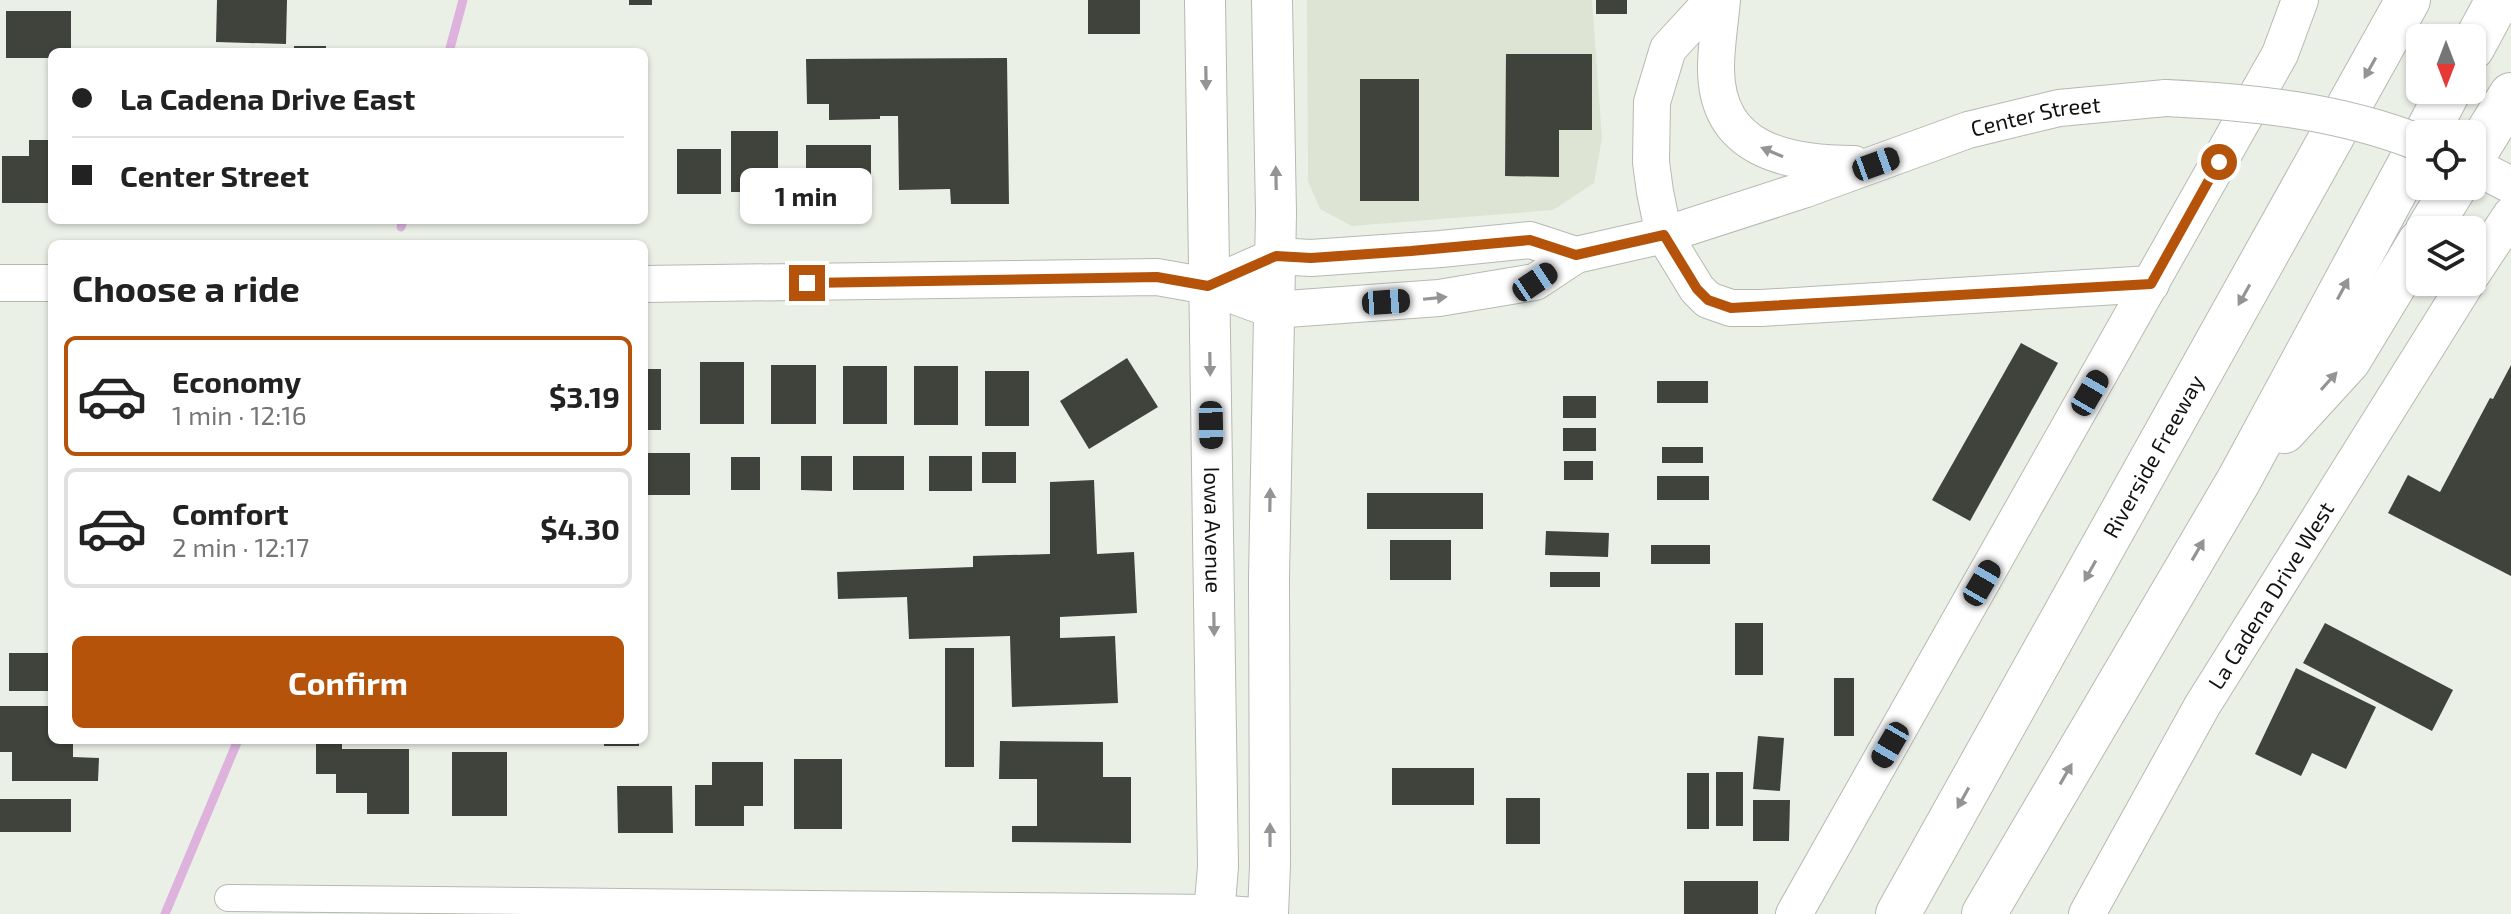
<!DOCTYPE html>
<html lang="en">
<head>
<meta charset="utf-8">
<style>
  :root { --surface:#fff; --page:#f2f2f2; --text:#222; --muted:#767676; --line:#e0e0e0; --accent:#b45309 }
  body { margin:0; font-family:"Exo 2",sans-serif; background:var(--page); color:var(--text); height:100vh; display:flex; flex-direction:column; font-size:30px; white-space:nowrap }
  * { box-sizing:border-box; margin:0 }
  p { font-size:26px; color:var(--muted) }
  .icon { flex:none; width:44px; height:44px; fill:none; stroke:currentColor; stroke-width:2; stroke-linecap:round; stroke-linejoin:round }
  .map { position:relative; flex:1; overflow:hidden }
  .side { position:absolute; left:48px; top:240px; width:600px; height:504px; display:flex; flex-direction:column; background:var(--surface); border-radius:12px; box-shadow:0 2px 6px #0004 }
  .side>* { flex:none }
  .top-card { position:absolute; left:48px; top:48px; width:600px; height:176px; border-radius:12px; box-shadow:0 2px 6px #0004; display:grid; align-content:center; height:176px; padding:0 24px; background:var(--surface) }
  .needle { width:52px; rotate:180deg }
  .buttons { position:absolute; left:2406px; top:24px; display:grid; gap:16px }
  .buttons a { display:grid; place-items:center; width:80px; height:80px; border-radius:12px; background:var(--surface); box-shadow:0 2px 6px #0004; font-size:40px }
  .end { position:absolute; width:36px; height:36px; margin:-18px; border:10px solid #b45309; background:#fff; box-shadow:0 0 0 4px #fff }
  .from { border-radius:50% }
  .bubble { position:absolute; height:56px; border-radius:12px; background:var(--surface); box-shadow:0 2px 6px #0004; font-size:26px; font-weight:700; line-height:56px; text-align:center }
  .car { position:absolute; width:24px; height:48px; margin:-24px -12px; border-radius:10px; box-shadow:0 0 6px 2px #0007; background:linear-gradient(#222 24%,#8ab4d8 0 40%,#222 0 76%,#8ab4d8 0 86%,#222 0) }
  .top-card b { display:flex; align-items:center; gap:28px; height:76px; font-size:30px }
  .top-card b+b { border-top:2px solid var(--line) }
  .top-card i { width:20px; height:20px; background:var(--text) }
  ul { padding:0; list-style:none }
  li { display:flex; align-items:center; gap:24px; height:120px; margin:0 16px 12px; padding:0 8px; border:4px solid var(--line); border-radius:12px }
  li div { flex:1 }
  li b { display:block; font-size:30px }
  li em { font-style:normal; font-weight:700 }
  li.active { border-color:var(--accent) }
  li>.icon { width:72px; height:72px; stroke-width:1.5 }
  h2 { padding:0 24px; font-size:36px; line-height:96px }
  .cta { display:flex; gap:16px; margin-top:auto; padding:16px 24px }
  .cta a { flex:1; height:92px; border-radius:12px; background:var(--accent); color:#fff; font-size:32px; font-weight:700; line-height:92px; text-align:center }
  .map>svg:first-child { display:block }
</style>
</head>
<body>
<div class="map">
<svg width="2511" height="914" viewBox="0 0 2511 914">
  <rect width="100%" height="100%" fill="#ebf0e7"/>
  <polygon fill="#dde4d4" points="1307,0 1592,0 1602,138 1594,183 1553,210 1352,226 1320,209 1308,181"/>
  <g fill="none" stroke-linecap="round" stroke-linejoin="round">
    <g stroke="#ddb3de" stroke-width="9">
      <polyline points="449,52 463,0"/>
      <polyline points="401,227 403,220"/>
      <polyline points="165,914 238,740"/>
    </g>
  </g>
  <g fill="#40433c">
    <polygon points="217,0 287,0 286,44 216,42"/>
    <rect x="629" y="0" width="23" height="5"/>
    <rect x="1088" y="0" width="52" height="34"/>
    <rect x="1596" y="0" width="31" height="14"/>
    <polygon points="6,11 71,11 71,52 52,52 52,58 6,58"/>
    <rect x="294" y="46" width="32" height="6"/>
    <polygon points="1506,54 1592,54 1592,130 1559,130 1559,177 1505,176"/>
    <polygon points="1007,58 1009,204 951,204 950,189 899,190 898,116 880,116 880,119 829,120 829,104 807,104 806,59"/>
    <rect x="1360" y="79" width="59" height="122"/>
    <rect x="731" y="131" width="47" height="61"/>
    <polygon points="29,140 48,140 48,203 2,203 2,156 29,156"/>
    <rect x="806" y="145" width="65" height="49"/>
    <rect x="677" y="149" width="44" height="45"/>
    <polygon points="2021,343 2058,363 1970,521 1932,500"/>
    <polygon points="1127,358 1158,407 1089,449 1060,401"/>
    <rect x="700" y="362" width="44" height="62"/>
    <rect x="771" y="365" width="45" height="59"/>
    <polygon points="2511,365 2511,576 2388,513 2408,475 2440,492 2490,398 2493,399"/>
    <rect x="843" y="366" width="44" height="58"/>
    <rect x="914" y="366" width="44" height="59"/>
    <rect x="644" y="369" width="17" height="61"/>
    <rect x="985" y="371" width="44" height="55"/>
    <rect x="1657" y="381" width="51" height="22"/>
    <rect x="1563" y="396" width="33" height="22"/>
    <rect x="1563" y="428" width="33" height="23"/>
    <rect x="1662" y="447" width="41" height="16"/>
    <rect x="982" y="452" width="34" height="31"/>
    <rect x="644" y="453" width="46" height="42"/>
    <polygon points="801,456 832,456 832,491 801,490"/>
    <rect x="853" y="456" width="51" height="34"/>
    <rect x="929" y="456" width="43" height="35"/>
    <rect x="731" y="457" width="29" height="33"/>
    <rect x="1564" y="461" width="29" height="19"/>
    <rect x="1657" y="476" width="52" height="24"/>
    <polygon points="1094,480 1097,554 1134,552 1137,613 1060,617 1060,638 1115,636 1118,703 1012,707 1010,636 909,639 907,597 838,599 837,572 973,567 973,556 1050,554 1050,482"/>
    <rect x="1367" y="493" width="116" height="36"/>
    <polygon points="1546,531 1609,533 1608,557 1545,555"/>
    <rect x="1390" y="540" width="61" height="40"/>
    <rect x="1651" y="545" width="59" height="19"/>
    <rect x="1550" y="572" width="50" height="15"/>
    <rect x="1735" y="623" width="28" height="52"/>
    <polygon points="2325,623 2453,690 2432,731 2303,663"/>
    <rect x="945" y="648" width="29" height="119"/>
    <rect x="9" y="653" width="43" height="38"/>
    <polygon points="2296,668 2376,707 2346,769 2312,753 2301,776 2255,754"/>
    <rect x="1834" y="678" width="20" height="58"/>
    <polygon points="0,706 52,706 52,740 73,740 73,757 99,758 98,781 12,781 12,752 0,752"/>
    <polygon points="1758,736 1784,738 1780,791 1753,789"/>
    <polygon points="316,740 342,740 342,749 409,749 409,814 367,814 367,793 336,793 336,774 316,774"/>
    <rect x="604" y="740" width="35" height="6"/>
    <polygon points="1000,741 1103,742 1103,777 1131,777 1131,843 1012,842 1012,826 1037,826 1037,779 999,779"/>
    <rect x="452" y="752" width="55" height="64"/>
    <rect x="794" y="759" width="48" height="70"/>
    <polygon points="712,762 763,762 763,806 744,806 744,826 695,826 695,785 712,785"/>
    <rect x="1392" y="768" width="82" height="37"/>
    <rect x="1716" y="772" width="27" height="54"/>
    <rect x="1687" y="773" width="22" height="56"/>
    <polygon points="617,786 672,786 673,833 618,833"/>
    <rect x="1506" y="798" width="34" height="46"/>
    <rect x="0" y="799" width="71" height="33"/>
    <polygon points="1753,800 1790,800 1789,841 1753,841"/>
    <rect x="1684" y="881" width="74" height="33"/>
  </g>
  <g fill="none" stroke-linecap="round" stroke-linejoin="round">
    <defs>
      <polyline id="street" points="228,898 1215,908 1268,912"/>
      <g id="secondary">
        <polyline points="1713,0 1668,49 1652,102 1651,162 1655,192 1664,235 1697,289 1708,300 1731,308 1761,308 2151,284"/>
        <path d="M1722 0C1720 22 1716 46 1716 68 1716 151 1788 164 1854 164"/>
        <polyline points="2472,165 2511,185"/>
        <polyline points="2472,274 2511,215"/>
        <polyline points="0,283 52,283"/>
        <path id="s1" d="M644 284 1157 277 1208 286 1273 310 1439 298 1535 282 1576 255 1664 235 1803 190 1968 130 2059 108 2166 98"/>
        <polyline points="1208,286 1276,256 1311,258 1441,249 1530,240 1576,255"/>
        <polyline points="1794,914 2280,54 2300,0"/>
        <path id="s2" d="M2087 914 2202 706 2467 282"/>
      </g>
      <g id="primary">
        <path id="s3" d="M1205 0 1218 867 1214 914"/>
        <polyline points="1268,914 1270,865 1269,578 1276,213 1272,0"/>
      </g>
      <g id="highway">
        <polyline points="2472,48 2498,0"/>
        <polyline points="2426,134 2449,90"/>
        <polyline points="2472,158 2511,95"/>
        <polyline points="2428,230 2455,186"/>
        <polyline points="2284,431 2348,361 2420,242"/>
        <path id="s4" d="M1898 914 2408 0"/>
        <polyline points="1984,914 2239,480 2420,145"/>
      </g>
    </defs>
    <use href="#street" stroke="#b5bab1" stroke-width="28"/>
    <use href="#secondary" stroke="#b5bab1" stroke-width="38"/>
    <use href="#primary" stroke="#b5bab1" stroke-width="42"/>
    <use href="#highway" stroke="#b5bab1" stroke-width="46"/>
    <use href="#street" stroke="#fff" stroke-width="26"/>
    <use href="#secondary" stroke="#fff" stroke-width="36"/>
    <use href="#primary" stroke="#fff" stroke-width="40"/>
    <use href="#highway" stroke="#fff" stroke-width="44"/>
    <defs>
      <path id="secondary-bridge" d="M2166 98C2252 102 2340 111 2420 143"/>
    </defs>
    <use href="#secondary-bridge" stroke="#b5bab1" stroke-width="38" stroke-linecap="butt"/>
    <use href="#secondary-bridge" stroke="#fff" stroke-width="36"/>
  </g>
  <defs><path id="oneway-solid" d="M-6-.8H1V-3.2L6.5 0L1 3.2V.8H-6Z" transform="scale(2)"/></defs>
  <g fill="#949593">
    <use href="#oneway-solid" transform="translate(2370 68) rotate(119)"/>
    <use href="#oneway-solid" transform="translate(1206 78) rotate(89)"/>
    <use href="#oneway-solid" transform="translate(1772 152) rotate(-157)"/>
    <use href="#oneway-solid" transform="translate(1276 178) rotate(-91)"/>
    <use href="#oneway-solid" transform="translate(2343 289) rotate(-62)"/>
    <use href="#oneway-solid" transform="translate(2244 295) rotate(119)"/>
    <use href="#oneway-solid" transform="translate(1435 298) rotate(-6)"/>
    <use href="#oneway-solid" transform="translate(1210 364) rotate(89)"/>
    <use href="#oneway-solid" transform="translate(2329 381) rotate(-48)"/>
    <use href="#oneway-solid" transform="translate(1270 500) rotate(-89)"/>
    <use href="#oneway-solid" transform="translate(2198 550) rotate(-60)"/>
    <use href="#oneway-solid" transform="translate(2090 571) rotate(119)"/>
    <use href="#oneway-solid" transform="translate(1214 624) rotate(89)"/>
    <use href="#oneway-solid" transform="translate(2066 774) rotate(-60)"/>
    <use href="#oneway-solid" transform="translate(1963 798) rotate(119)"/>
    <use href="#oneway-solid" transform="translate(1270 835) rotate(-90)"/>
  </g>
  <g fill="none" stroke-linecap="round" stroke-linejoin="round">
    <polyline stroke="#b45309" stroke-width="10" points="807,283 1157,277 1208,286 1276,256 1311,258 1411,251 1530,240 1576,255 1664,235 1697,289 1708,300 1731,308 2151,284 2219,162"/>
  </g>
  <g text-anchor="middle" stroke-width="8" stroke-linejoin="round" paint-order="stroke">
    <g font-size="22" fill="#121310" stroke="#f9fdf4">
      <text dy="8" stroke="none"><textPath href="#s1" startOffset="1428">Center Street</textPath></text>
      <text dy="8" stroke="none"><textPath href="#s4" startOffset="524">Riverside Freeway</textPath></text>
      <text dy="8" stroke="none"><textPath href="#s3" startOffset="530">Iowa Avenue</textPath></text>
      <text dy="8" stroke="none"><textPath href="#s2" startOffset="368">La Cadena Drive West</textPath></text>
    </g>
  </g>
</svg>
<div class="buttons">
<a><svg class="needle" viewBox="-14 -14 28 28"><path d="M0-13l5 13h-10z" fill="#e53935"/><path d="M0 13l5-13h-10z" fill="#767676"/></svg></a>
<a><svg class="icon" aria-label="locate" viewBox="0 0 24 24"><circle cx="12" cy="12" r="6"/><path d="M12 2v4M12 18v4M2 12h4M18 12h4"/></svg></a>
<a><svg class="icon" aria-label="layers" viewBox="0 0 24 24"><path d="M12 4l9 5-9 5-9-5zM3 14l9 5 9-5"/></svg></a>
</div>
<i class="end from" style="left:2219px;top:162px"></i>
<i class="end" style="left:807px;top:283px"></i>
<div class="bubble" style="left:740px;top:168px;width:132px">1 min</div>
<i class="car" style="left:1876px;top:164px;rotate:70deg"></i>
<i class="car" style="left:1535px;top:282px;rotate:56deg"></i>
<i class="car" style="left:1386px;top:302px;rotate:86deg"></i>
<i class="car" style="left:2090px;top:393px;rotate:30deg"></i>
<i class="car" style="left:1211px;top:425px;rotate:179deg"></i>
<i class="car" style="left:1982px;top:583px;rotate:30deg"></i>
<i class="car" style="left:1890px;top:745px;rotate:210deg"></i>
<div class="top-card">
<b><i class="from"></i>La Cadena Drive East</b>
<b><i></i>Center Street</b>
</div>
<section class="side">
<h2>Choose a ride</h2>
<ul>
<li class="active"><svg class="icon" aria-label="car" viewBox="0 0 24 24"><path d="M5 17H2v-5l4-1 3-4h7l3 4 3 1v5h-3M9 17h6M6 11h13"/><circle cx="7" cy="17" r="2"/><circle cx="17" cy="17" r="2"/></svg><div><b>Economy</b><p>1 min · 12:16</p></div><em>$3.19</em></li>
<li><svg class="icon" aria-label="car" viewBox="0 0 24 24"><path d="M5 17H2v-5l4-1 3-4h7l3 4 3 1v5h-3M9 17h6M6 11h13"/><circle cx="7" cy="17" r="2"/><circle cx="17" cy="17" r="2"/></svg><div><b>Comfort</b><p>2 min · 12:17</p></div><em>$4.30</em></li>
</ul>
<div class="cta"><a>Confirm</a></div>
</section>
</div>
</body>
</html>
